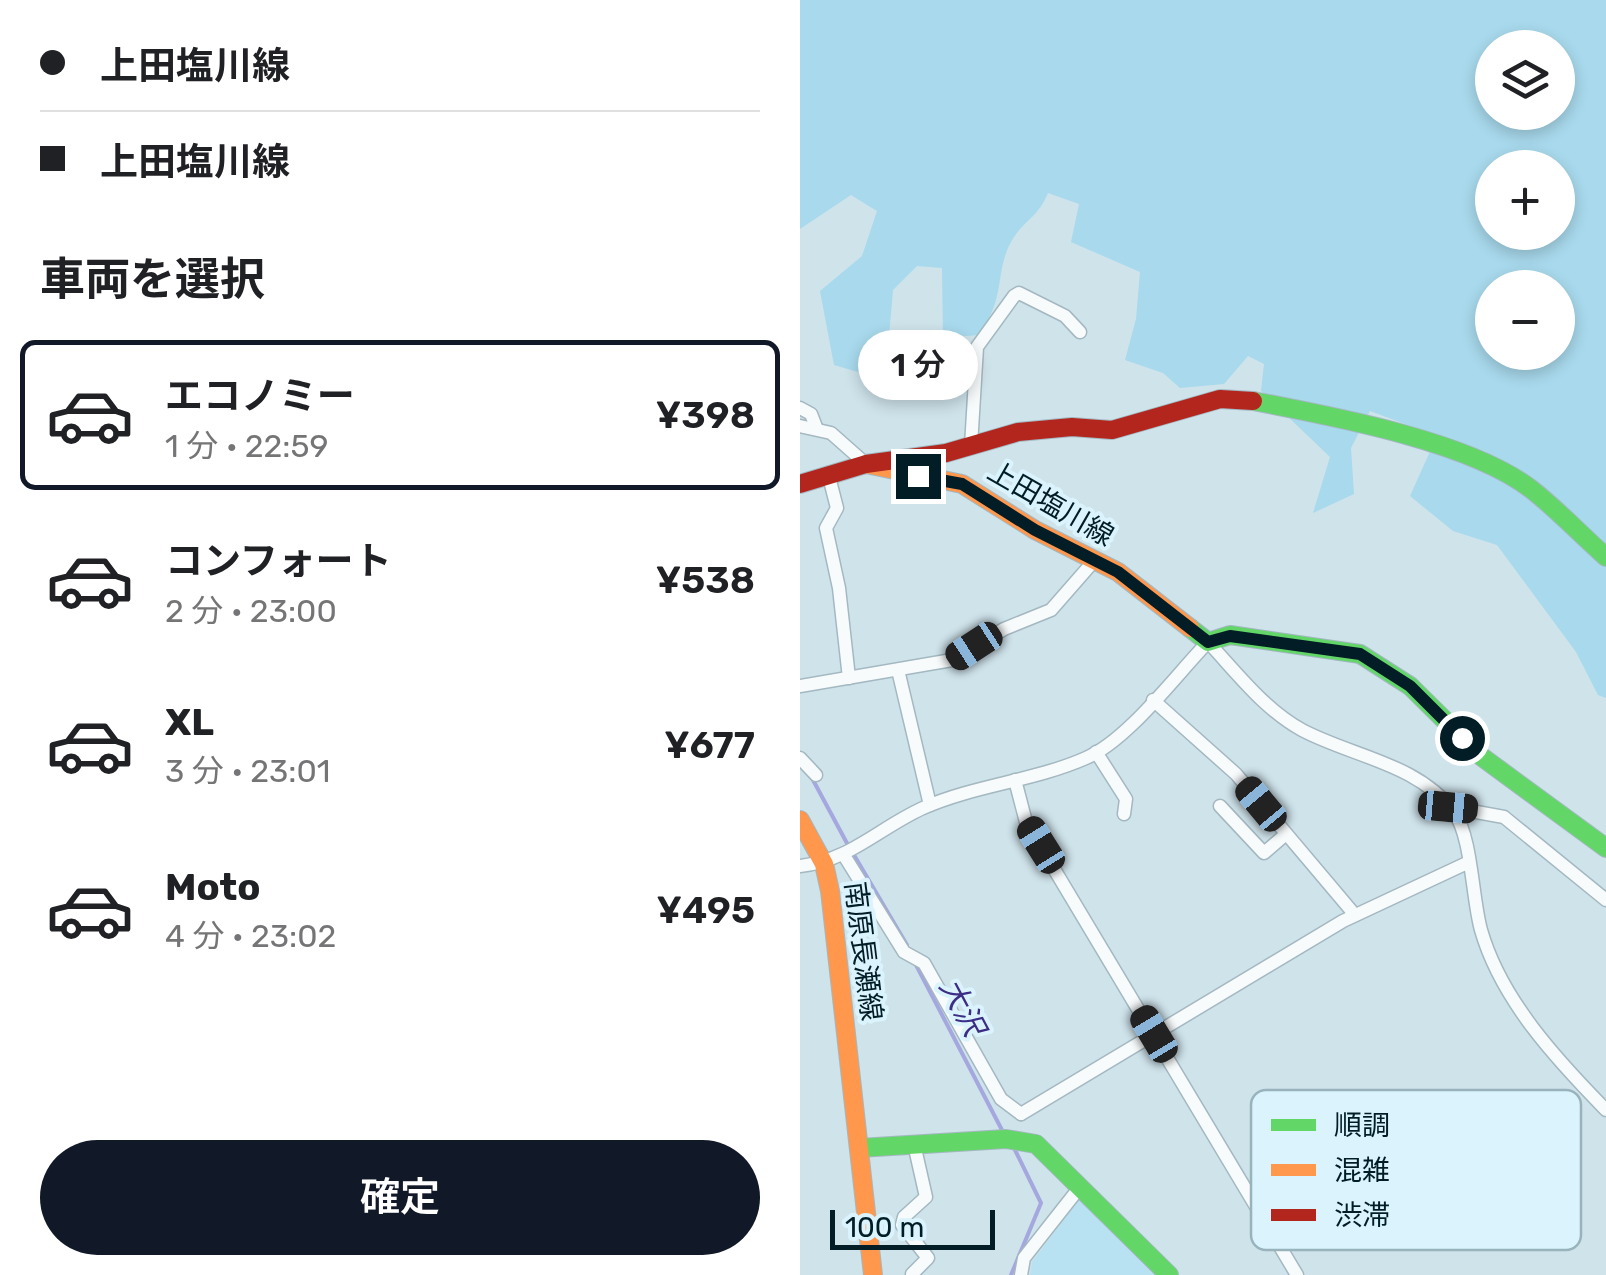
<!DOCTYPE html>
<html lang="ja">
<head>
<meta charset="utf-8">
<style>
  :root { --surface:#fff; --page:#f6f6f6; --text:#202124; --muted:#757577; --line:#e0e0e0; --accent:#111827 }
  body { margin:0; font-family:Rubik,"Noto Sans JP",sans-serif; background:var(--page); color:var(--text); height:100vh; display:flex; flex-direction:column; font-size:38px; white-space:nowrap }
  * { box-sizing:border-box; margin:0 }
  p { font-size:32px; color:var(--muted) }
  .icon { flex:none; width:55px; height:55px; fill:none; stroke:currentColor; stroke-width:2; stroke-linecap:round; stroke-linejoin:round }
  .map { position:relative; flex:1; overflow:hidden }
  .drawer { display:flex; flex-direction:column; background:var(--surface); width:800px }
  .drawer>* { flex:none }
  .guide { display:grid; align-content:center; height:220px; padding:0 40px; background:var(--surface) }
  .fabs { position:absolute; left:675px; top:30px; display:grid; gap:20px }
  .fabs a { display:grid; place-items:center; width:100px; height:100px; border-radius:50%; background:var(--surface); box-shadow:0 5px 15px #0003; font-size:50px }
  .scale { position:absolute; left:30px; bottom:25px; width:165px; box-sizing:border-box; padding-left:10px; border:5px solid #021d26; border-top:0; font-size:28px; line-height:35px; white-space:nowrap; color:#021d26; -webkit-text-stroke:8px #daf3fd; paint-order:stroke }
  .end { position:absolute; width:45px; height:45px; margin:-22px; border:12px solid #021d26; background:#fff; box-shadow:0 0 0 5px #fff }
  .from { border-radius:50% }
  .bubble { position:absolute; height:70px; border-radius:35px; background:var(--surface); box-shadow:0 5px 15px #0003; font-size:32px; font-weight:600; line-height:70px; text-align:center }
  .car { position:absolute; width:30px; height:60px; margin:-30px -15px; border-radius:12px; box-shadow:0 0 8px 2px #0007; background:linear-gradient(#222 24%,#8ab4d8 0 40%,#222 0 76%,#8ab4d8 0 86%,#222 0) }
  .guide b { display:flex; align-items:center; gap:35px; height:95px; font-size:38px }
  .guide b+b { border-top:2px solid var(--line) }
  .guide i { width:25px; height:25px; background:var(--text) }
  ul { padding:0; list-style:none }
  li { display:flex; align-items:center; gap:30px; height:150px; margin:0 20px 15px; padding:0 20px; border:5px solid transparent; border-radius:15px }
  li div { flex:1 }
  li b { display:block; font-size:38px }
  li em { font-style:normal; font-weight:600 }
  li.active { border-color:var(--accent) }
  li>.icon { width:90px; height:90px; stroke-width:1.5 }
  h2 { padding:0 40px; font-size:45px; line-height:120px }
  .action { display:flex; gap:20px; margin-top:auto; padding:20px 40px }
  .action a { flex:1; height:115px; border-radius:60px; background:var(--accent); color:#fff; font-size:40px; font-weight:600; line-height:115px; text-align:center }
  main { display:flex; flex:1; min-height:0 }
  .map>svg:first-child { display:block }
</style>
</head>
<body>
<main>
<section class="drawer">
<div class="guide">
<b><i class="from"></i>上田塩川線</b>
<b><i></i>上田塩川線</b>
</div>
<h2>車両を選択</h2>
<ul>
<li class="active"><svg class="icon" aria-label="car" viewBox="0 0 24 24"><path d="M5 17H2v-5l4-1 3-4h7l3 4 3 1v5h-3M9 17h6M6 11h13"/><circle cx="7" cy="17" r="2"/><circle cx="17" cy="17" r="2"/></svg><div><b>エコノミー</b><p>1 分 · 22:59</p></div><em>¥398</em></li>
<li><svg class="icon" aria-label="car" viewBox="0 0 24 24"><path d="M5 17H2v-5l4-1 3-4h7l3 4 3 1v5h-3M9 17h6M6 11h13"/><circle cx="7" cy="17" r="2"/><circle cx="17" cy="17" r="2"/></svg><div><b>コンフォート</b><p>2 分 · 23:00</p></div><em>¥538</em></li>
<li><svg class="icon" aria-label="car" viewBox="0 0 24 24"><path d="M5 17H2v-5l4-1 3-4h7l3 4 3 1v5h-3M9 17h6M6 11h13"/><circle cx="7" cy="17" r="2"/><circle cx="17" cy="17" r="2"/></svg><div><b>XL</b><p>3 分 · 23:01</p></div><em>¥677</em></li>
<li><svg class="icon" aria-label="car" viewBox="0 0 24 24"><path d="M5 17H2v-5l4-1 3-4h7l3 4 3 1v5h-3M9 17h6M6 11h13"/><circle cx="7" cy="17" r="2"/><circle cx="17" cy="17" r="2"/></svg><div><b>Moto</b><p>4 分 · 23:02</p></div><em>¥495</em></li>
</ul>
<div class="action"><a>確定</a></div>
</section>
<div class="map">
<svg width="806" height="1275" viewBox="0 0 806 1275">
  <rect width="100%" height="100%" fill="#cfe3eb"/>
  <polygon fill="#b8e1f2" points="281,1197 359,1275 230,1275 232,1262"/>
  <path fill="#a8d9ec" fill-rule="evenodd" d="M0 0H806V698L798 695 776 652 697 545 653 531 610 496 637 436 570 411 551 448 554 494 513 513 530 457 461 391 464 364 448 356 424 384 380 388 363 373 325 360 336 319 340 272 271 242 279 204 248 193C237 218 227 218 214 237 193 269 208 297 178 335L143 338 142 268 117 266 93 290 87 358 75 377 34 365 20 291 62 256 77 211 51 195 0 229ZM692 48H758V112H692ZM692 168H758V232H692ZM692 288H758V352H692Z"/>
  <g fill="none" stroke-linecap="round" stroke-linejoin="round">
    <g stroke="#a4a8de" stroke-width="4">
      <polyline points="13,780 49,847"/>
      <polyline points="54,855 107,945"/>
      <polyline points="115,963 203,1132"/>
      <polyline points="211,1275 241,1203 214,1148"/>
    </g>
    <defs>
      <g id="street">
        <polyline points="0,408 11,414 16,427"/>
        <polyline points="0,426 31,433 66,464"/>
        <polyline points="171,446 177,347 214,296 219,293 265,316 280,332"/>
        <polyline points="28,473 37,508 26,528 39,588 49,678"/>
        <polyline points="98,670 130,805"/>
        <polyline points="0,686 152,660 204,629 251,610 293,562"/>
        <polyline points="353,700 436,774 555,915"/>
        <polyline points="296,752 326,799 324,814"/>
        <polyline points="0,758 16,775"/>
        <polyline points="215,780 226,822 497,1275"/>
        <polyline points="420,806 464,853 486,834"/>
        <polyline points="649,807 704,817 806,900"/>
        <polyline points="45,857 104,952 124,963 201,1099 221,1114"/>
        <path d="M0 866C49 861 79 828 123 808 175 785 234 781 286 758 328 740 376 675 408 642 437 673 464 709 502 730 553 757 617 763 654 812 672 837 672 898 681 930 701 1000 757 1060 806 1110"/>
        <polyline points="221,1114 543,921 667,863"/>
        <polyline points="112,1274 128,1258 102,1225 104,1217 126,1197 114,1144"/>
        <polyline points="221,1275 224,1258 280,1187"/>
      </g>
      <g id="fast">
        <path d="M453 401C531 416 669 441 731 489 758 510 781 535 806 557"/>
        <polyline points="390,628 408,642 430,635 560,654 610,686 682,757 806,848"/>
        <polyline points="59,1148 206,1139 236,1144 369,1275"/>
      </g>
      <g id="slow">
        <polyline points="66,464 162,484 235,530 318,572 390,628"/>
        <polyline points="0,820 24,864 30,891 73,1275"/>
      </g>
      <polyline id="jam" points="0,484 66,464 146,453 218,432 272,427 312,430 420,399 453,401"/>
    </defs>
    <use href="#street" stroke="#a3b8c0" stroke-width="15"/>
    <use href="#fast" stroke="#a3b8c0" stroke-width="20"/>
    <use href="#slow" stroke="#a3b8c0" stroke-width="20"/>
    <use href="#jam" stroke="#a3b8c0" stroke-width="20"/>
    <use href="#street" stroke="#f8fbfc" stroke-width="12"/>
    <use href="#fast" stroke="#63d668" stroke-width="18"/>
    <use href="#slow" stroke="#ff974d" stroke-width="18"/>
    <use href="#jam" stroke="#b3261e" stroke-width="18"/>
  </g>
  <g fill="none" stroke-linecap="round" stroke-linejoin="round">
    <polyline stroke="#021d26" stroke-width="12" points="118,476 162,484 235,530 318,572 408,642 430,636 560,654 610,686 662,738"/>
  </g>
  <g text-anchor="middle" stroke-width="8" stroke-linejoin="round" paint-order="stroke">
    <g font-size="28" fill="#021d26" stroke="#daf3fd">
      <text transform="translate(251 503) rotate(30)" y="10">上田塩川線</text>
      <text transform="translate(64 951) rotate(83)" y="10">南原長瀬線</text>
    </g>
    <g font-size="30" font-style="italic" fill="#3c2d85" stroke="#daf3fd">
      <text transform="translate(162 1007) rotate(62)" y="10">大沢</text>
    </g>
  </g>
  <rect x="451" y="1090" width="330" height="160" rx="15" fill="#daf3fd" stroke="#99b3bc" stroke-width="2.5"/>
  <rect x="471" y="1119" width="45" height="12" fill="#63d668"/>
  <rect x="471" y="1164" width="45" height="12" fill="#ff974d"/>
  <rect x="471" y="1209" width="45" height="12" fill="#b3261e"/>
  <g font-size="28" fill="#021d26">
    <text x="534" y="1135">順調</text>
    <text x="534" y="1180">混雑</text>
    <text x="534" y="1225">渋滞</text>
  </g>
</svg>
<div class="fabs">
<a><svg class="icon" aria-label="layers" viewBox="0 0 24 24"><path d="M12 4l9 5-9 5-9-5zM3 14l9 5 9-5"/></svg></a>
<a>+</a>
<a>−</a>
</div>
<div class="scale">100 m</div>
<i class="end from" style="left:662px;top:738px"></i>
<i class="end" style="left:118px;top:476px"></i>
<div class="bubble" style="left:58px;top:330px;width:120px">1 分</div>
<i class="car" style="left:174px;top:646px;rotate:237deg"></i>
<i class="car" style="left:461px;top:804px;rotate:320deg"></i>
<i class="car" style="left:648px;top:807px;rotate:95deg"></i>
<i class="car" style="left:241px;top:845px;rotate:328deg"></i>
<i class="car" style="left:354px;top:1034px;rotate:329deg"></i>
</div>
</main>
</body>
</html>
